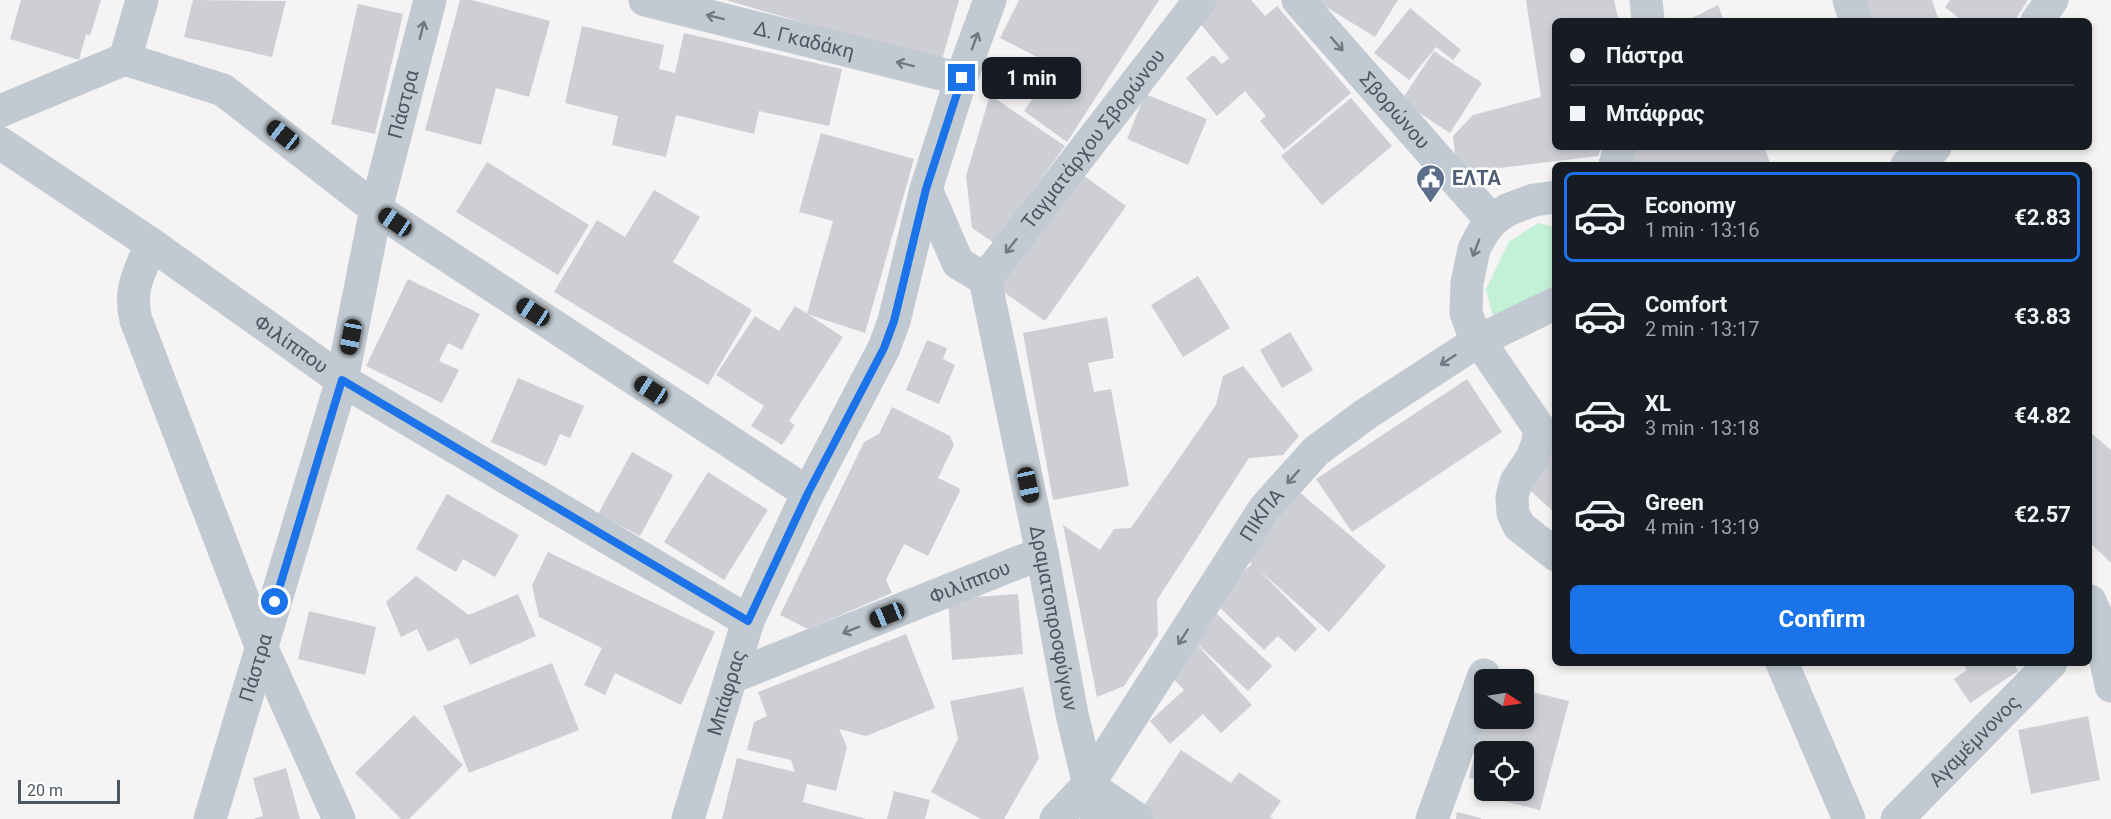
<!DOCTYPE html>
<html lang="en">
<head>
<meta charset="utf-8">
<style>
  :root { --surface:#171b24; --page:#242831; --text:#f1f3f6; --muted:#9ea1a6; --line:#363941; --accent:#1a73e8 }
  body { margin:0; font-family:Roboto,sans-serif; background:var(--page); color:var(--text); height:100vh; display:flex; flex-direction:column; font-size:22px; white-space:nowrap }
  * { box-sizing:border-box; margin:0 }
  p { font-size:20px; color:var(--muted) }
  .icon { flex:none; width:33px; height:33px; fill:none; stroke:currentColor; stroke-width:2; stroke-linecap:round; stroke-linejoin:round }
  .map { position:relative; flex:1; overflow:hidden }
  .drawer { position:absolute; left:1552px; top:162px; width:540px; height:504px; display:flex; flex-direction:column; background:var(--surface); border-radius:9px; box-shadow:0 3px 9px #0003 }
  .drawer>* { flex:none }
  .hud { position:absolute; left:1552px; top:18px; width:540px; height:132px; border-radius:9px; box-shadow:0 3px 9px #0003; display:grid; align-content:center; height:132px; padding:0 18px; background:var(--surface) }
  .needle { width:39px; rotate:102deg }
  .buttons { position:absolute; left:1474px; top:669px; display:grid; gap:12px }
  .buttons a { display:grid; place-items:center; width:60px; height:60px; border-radius:9px; background:var(--surface); box-shadow:0 3px 9px #0003; font-size:30px }
  .scale { position:absolute; left:18px; bottom:15px; width:102px; box-sizing:border-box; padding-left:6px; border:3px solid #4a5661; border-top:0; font-size:16px; line-height:21px; white-space:nowrap; color:#4a5661; -webkit-text-stroke:4px #fff; paint-order:stroke }
  .end { position:absolute; width:27px; height:27px; margin:-14px; border:8px solid #1a73e8; background:#fff; box-shadow:0 0 0 3px #fff }
  .from { border-radius:50% }
  .bubble { position:absolute; height:42px; border-radius:9px; background:var(--surface); box-shadow:0 3px 9px #0003; font-size:20px; font-weight:700; line-height:42px; text-align:center }
  .car { position:absolute; width:18px; height:36px; margin:-18px -9px; border-radius:8px; box-shadow:0 0 4px 2px #0007; background:linear-gradient(#222 24%,#8ab4d8 0 40%,#222 0 76%,#8ab4d8 0 86%,#222 0) }
  .hud b { display:flex; align-items:center; gap:21px; height:57px; font-size:22px }
  .hud b+b { border-top:2px solid var(--line) }
  .hud i { width:15px; height:15px; background:var(--text) }
  ul { padding:10px 0 0; list-style:none }
  li { display:flex; align-items:center; gap:18px; height:90px; margin:0 12px 9px; padding:0 6px; border:3px solid transparent; border-radius:9px }
  li div { flex:1 }
  li b { display:block; font-size:22px }
  li em { font-style:normal; font-weight:700 }
  li.selected { border-color:var(--accent) }
  li>.icon { width:54px; height:54px; stroke-width:1.5 }
  .button { display:flex; gap:12px; margin-top:auto; padding:12px 18px }
  .button a { flex:1; height:69px; border-radius:9px; background:var(--accent); color:#fff; font-size:24px; font-weight:700; line-height:69px; text-align:center }
  .map>svg:first-child { display:block }
</style>
</head>
<body>
<div class="map">
<svg width="2111" height="819" viewBox="0 0 2111 819">
  <rect width="100%" height="100%" fill="#f5f3f3"/>
  <polygon fill="#c3f1d5" points="1538,223 1555,227 1555,285 1493,317 1486,289 1509,242"/>
  <g fill="#cdcfd5">
    <polygon points="21,0 101,0 90,36 86,34 79,60 10,39"/>
    <polygon points="193,0 286,1 272,57 184,37"/>
    <polygon points="460,0 472,0 550,21 529,97 496,88 481,145 425,130"/>
    <polygon points="726,0 959,0 941,63"/>
    <polygon points="1019,0 1159,0 1067,142 1024,111 1055,66 1000,38"/>
    <polygon points="1211,0 1251,0 1265,16 1277,6 1351,93 1284,150 1260,121 1266,116 1245,91 1217,116 1186,78 1213,55 1222,64 1229,58 1193,15"/>
    <polygon points="1315,0 1398,0 1375,37"/>
    <polygon points="1526,0 1614,0 1619,21 1556,21 1556,147 1601,147 1598,156 1457,173 1453,136 1473,115 1541,97"/>
    <polygon points="1866,0 1932,0 1939,21 1872,21"/>
    <polygon points="1950,0 2028,0 2014,21 1962,21 1945,7"/>
    <polygon points="358,4 403,14 375,134 331,124"/>
    <polygon points="1718,5 1724,21 1686,21"/>
    <polygon points="1410,8 1461,50 1453,60 1436,47 1409,80 1374,53"/>
    <polygon points="582,26 664,45 659,69 675,73 684,33 842,69 829,126 759,111 754,134 676,115 666,157 612,145 618,116 565,103"/>
    <polygon points="1434,51 1482,83 1450,133 1401,101"/>
    <polygon points="1145,94 1207,119 1188,165 1127,139"/>
    <polygon points="990,95 1065,146 994,243 972,228 966,176"/>
    <polygon points="1351,98 1392,146 1322,205 1281,156"/>
    <polygon points="821,133 914,159 865,333 807,314 833,221 799,212"/>
    <polygon points="1629,147 1764,147 1771,165 1629,165"/>
    <polygon points="487,162 589,225 558,275 456,212"/>
    <polygon points="1080,173 1126,206 1045,321 998,288"/>
    <polygon points="654,190 700,217 673,262 752,310 708,385 554,292 597,220 625,237"/>
    <polygon points="1198,276 1230,328 1183,357 1151,305"/>
    <polygon points="408,279 480,314 462,350 448,343 439,361 459,370 442,403 366,366"/>
    <polygon points="795,306 843,337 789,421 795,425 782,445 751,426 764,406 716,375 755,316 779,331"/>
    <polygon points="1107,317 1114,358 1088,363 1094,392 1111,389 1129,486 1053,500 1023,333"/>
    <polygon points="1290,332 1313,370 1282,388 1260,350"/>
    <polygon points="927,340 947,348 943,359 955,365 939,404 906,390"/>
    <polygon points="1243,366 1299,436 1283,455 1249,458 1157,600 1158,635 1124,686 1097,697 1063,525 1100,550 1114,529 1131,528 1216,405 1223,376"/>
    <polygon points="518,378 584,406 570,438 560,434 546,466 491,442"/>
    <polygon points="1467,379 1502,432 1352,532 1316,479"/>
    <polygon points="892,407 950,436 954,445 938,478 959,488 960,491 928,556 904,544 886,580 892,593 808,629 780,615 864,442 879,434"/>
    <polygon points="2090,432 2111,450 2111,563 2090,543"/>
    <polygon points="1556,446 1556,514 1522,483"/>
    <polygon points="632,452 673,475 640,536 598,514"/>
    <polygon points="708,472 768,510 724,580 664,542"/>
    <polygon points="1297,490 1386,566 1329,632 1258,569 1317,629 1295,652 1278,636 1264,650 1212,600 1252,564 1241,555"/>
    <polygon points="447,494 519,535 495,577 463,559 456,572 416,549"/>
    <polygon points="548,552 715,632 681,705 615,673 605,695 584,685 602,648 539,617 532,585"/>
    <polygon points="416,576 469,615 518,594 536,636 470,665 458,638 428,652 417,629 401,637 386,602"/>
    <polygon points="1018,594 1023,654 952,660 948,599"/>
    <polygon points="309,611 376,627 365,675 298,659"/>
    <polygon points="1216,613 1272,666 1248,691 1192,639"/>
    <polygon points="906,634 935,708 866,736 839,729 847,747 836,791 807,784 803,802 866,819 722,819 737,758 795,772 791,760 747,750 754,722 767,716 758,692"/>
    <polygon points="1193,640 1252,705 1221,733 1203,714 1170,744 1150,721 1184,690 1163,668"/>
    <polygon points="552,663 579,730 469,773 443,706"/>
    <polygon points="1963,663 2013,663 2018,671 1970,703 1954,679 1967,670"/>
    <polygon points="1023,687 1039,758 1004,819 981,819 931,792 958,739 950,701"/>
    <polygon points="1524,690 1569,701 1540,810 1503,801 1506,790 1524,790 1524,752 1485,752 1485,782 1469,778 1484,718 1524,718"/>
    <polygon points="414,715 463,765 409,819 401,819 355,773"/>
    <polygon points="2088,716 2100,780 2031,794 2018,730"/>
    <polygon points="1181,750 1231,783 1239,772 1281,801 1270,817 1273,819 1154,819 1141,810"/>
    <polygon points="286,768 300,819 253,819 263,816 253,778"/>
    <polygon points="894,791 930,800 925,819 887,819"/>
    <polygon points="1457,812 1481,818 1481,819 1456,819"/>
  </g>
  <g fill="none" stroke-linecap="round" stroke-linejoin="round">
    <g stroke="#c1cad2" stroke-width="33">
      <path id="s1" d="M645 0 961 79"/>
      <path id="s2" d="M1298 0 1492 221"/>
      <polyline points="1646,0 1648,21"/>
      <polyline points="1849,0 1856,21"/>
      <polyline points="2037,21 2052,0"/>
      <polyline points="125,59 223,90 376,209 808,493"/>
      <polyline points="125,59 142,0"/>
      <polyline points="0,111 125,59"/>
      <path id="s3" d="M0 143 151 244 342 380 748 621"/>
      <polyline points="1615,165 1620,147"/>
      <polyline points="1907,165 1927,155 1935,147"/>
      <path id="s4" d="M926 189 958 263 985 279 1042 553 1072 714 1097 819"/>
      <polyline points="1556,197 1534,200 1507,210 1492,221 1482,234 1474,249 1467,283 1466,313 1473,332 1539,428 1538,442 1532,458 1516,482 1512,497 1513,513 1519,526 1556,555"/>
      <path d="M151 244C140 272 128 289 136 320L261 646 339 819"/>
      <path id="s5" d="M985 279 1200 0"/>
      <polyline points="2090,601 2097,617 2111,686"/>
      <polyline points="1782,663 1849,819"/>
      <path id="s6" d="M732 677 1042 553"/>
      <polyline points="1088,785 1137,819"/>
      <path id="s7" d="M210 819 342 380 376 209 430 0"/>
      <path id="s8" d="M688 819 748 621 808 493 884 348 894 321 926 189 961 79 990 0"/>
      <path id="s9" d="M1056 819 1088 785 1264 509 1316 451 1366 414 1478 341 1556 303"/>
      <polyline points="1432,819 1484,675"/>
      <path id="s10" d="M1897 819 2051 663"/>
    </g>
  </g>
  <defs><path id="oneway-shaft" d="M-6 0H5M1.5-3L5.5 0L1.5 3" fill="none" stroke-width="1.6" stroke-linecap="round" stroke-linejoin="round" transform="scale(1.5)"/></defs>
  <g stroke="#6e7983">
    <use href="#oneway-shaft" transform="translate(715 17) rotate(-166)"/>
    <use href="#oneway-shaft" transform="translate(422 30) rotate(-76)"/>
    <use href="#oneway-shaft" transform="translate(975 41) rotate(-70)"/>
    <use href="#oneway-shaft" transform="translate(1337 44) rotate(49)"/>
    <use href="#oneway-shaft" transform="translate(905 64) rotate(-166)"/>
    <use href="#oneway-shaft" transform="translate(1011 246) rotate(128)"/>
    <use href="#oneway-shaft" transform="translate(1476 248) rotate(111)"/>
    <use href="#oneway-shaft" transform="translate(1448 360) rotate(147)"/>
    <use href="#oneway-shaft" transform="translate(1293 477) rotate(132)"/>
    <use href="#oneway-shaft" transform="translate(851 630) rotate(158)"/>
    <use href="#oneway-shaft" transform="translate(1183 637) rotate(123)"/>
  </g>
  <g fill="none" stroke-linecap="round" stroke-linejoin="round">
    <polyline stroke="#1a73e8" stroke-width="8" points="275,602 342,380 748,621 808,493 884,348 894,321 926,189 962,78"/>
  </g>
  <defs>
    <symbol id="civic-pin" viewBox="-11 -11 22 30"><path d="M0 17L-7.5 6A9.5 9.5 0 1 1 7.5 6Z" fill="#5c6f8a" stroke="#fff"/><path d="M-.6-6.5H3V-4.5H.6V-3L4-1V1h2V6H-6V1h2V-1L-.6-3ZM-1.2 2.5V6h2.4V2.5Z" fill="#fff"/></symbol>
  </defs>
  <g fill-rule="evenodd">
    <use href="#civic-pin" x="1414" y="162" width="33" height="45"/>
  </g>
  <g text-anchor="middle" stroke-width="5" stroke-linejoin="round" paint-order="stroke">
    <g font-size="20" fill="#4a5661" stroke="#fff">
      <text dy="7" stroke="none"><textPath href="#s1" startOffset="164">Δ. Γκαδάκη</textPath></text>
      <text dy="7" stroke="none"><textPath href="#s7" startOffset="741">Πάστρα</textPath></text>
      <text dy="7" stroke="none"><textPath href="#s2" startOffset="147">Σβορώνου</textPath></text>
      <text dy="7" stroke="none"><textPath href="#s5" startOffset="177">Ταγματάρχου Σβορώνου</textPath></text>
      <text dy="7" stroke="none"><textPath href="#s3" startOffset="354">Φιλίππου</textPath></text>
      <text dy="7" stroke="none"><textPath href="#s9" startOffset="368">ΠΙΚΠΑ</textPath></text>
      <text dy="7" stroke="none"><textPath href="#s6" startOffset="256">Φιλίππου</textPath></text>
      <text dy="7" stroke="none"><textPath href="#s4" startOffset="458">Δραματοπροσφύγων</textPath></text>
      <text dy="7" stroke="none"><textPath href="#s7" startOffset="158">Πάστρα</textPath></text>
      <text dy="7" stroke="none"><textPath href="#s8" startOffset="132">Μπάφρας</textPath></text>
      <text dy="7" stroke="none"><textPath href="#s10" startOffset="110">Αγαμέμνονος</textPath></text>
    </g>
    <g font-size="20" font-weight="bold" fill="#4e5e75" stroke="#fff" text-anchor="start">
      <text x="1452" y="185">ΕΛΤΑ</text>
    </g>
  </g>
</svg>
<div class="buttons">
<a><svg class="needle" viewBox="-14 -14 28 28"><path d="M0-13l5 13h-10z" fill="#e53935"/><path d="M0 13l5-13h-10z" fill="#9ea1a6"/></svg></a>
<a><svg class="icon" aria-label="locate" viewBox="0 0 24 24"><circle cx="12" cy="12" r="6"/><path d="M12 2v4M12 18v4M2 12h4M18 12h4"/></svg></a>
</div>
<div class="scale">20 m</div>
<i class="end from" style="left:275px;top:602px"></i>
<i class="end" style="left:962px;top:78px"></i>
<div class="bubble" style="left:982px;top:57px;width:99px">1 min</div>
<i class="car" style="left:283px;top:135px;rotate:308deg"></i>
<i class="car" style="left:395px;top:222px;rotate:304deg"></i>
<i class="car" style="left:533px;top:312px;rotate:303deg"></i>
<i class="car" style="left:351px;top:337px;rotate:191deg"></i>
<i class="car" style="left:651px;top:390px;rotate:303deg"></i>
<i class="car" style="left:1028px;top:485px;rotate:168deg"></i>
<i class="car" style="left:887px;top:615px;rotate:248deg"></i>
<div class="hud">
<b><i class="from"></i>Πάστρα</b>
<b><i></i>Μπάφρας</b>
</div>
<section class="drawer">
<ul>
<li class="selected"><svg class="icon" aria-label="car" viewBox="0 0 24 24"><path d="M5 17H2v-5l4-1 3-4h7l3 4 3 1v5h-3M9 17h6M6 11h13"/><circle cx="7" cy="17" r="2"/><circle cx="17" cy="17" r="2"/></svg><div><b>Economy</b><p>1 min · 13:16</p></div><em>€2.83</em></li>
<li><svg class="icon" aria-label="car" viewBox="0 0 24 24"><path d="M5 17H2v-5l4-1 3-4h7l3 4 3 1v5h-3M9 17h6M6 11h13"/><circle cx="7" cy="17" r="2"/><circle cx="17" cy="17" r="2"/></svg><div><b>Comfort</b><p>2 min · 13:17</p></div><em>€3.83</em></li>
<li><svg class="icon" aria-label="car" viewBox="0 0 24 24"><path d="M5 17H2v-5l4-1 3-4h7l3 4 3 1v5h-3M9 17h6M6 11h13"/><circle cx="7" cy="17" r="2"/><circle cx="17" cy="17" r="2"/></svg><div><b>XL</b><p>3 min · 13:18</p></div><em>€4.82</em></li>
<li><svg class="icon" aria-label="car" viewBox="0 0 24 24"><path d="M5 17H2v-5l4-1 3-4h7l3 4 3 1v5h-3M9 17h6M6 11h13"/><circle cx="7" cy="17" r="2"/><circle cx="17" cy="17" r="2"/></svg><div><b>Green</b><p>4 min · 13:19</p></div><em>€2.57</em></li>
</ul>
<div class="button"><a>Confirm</a></div>
</section>
</div>
</body>
</html>
